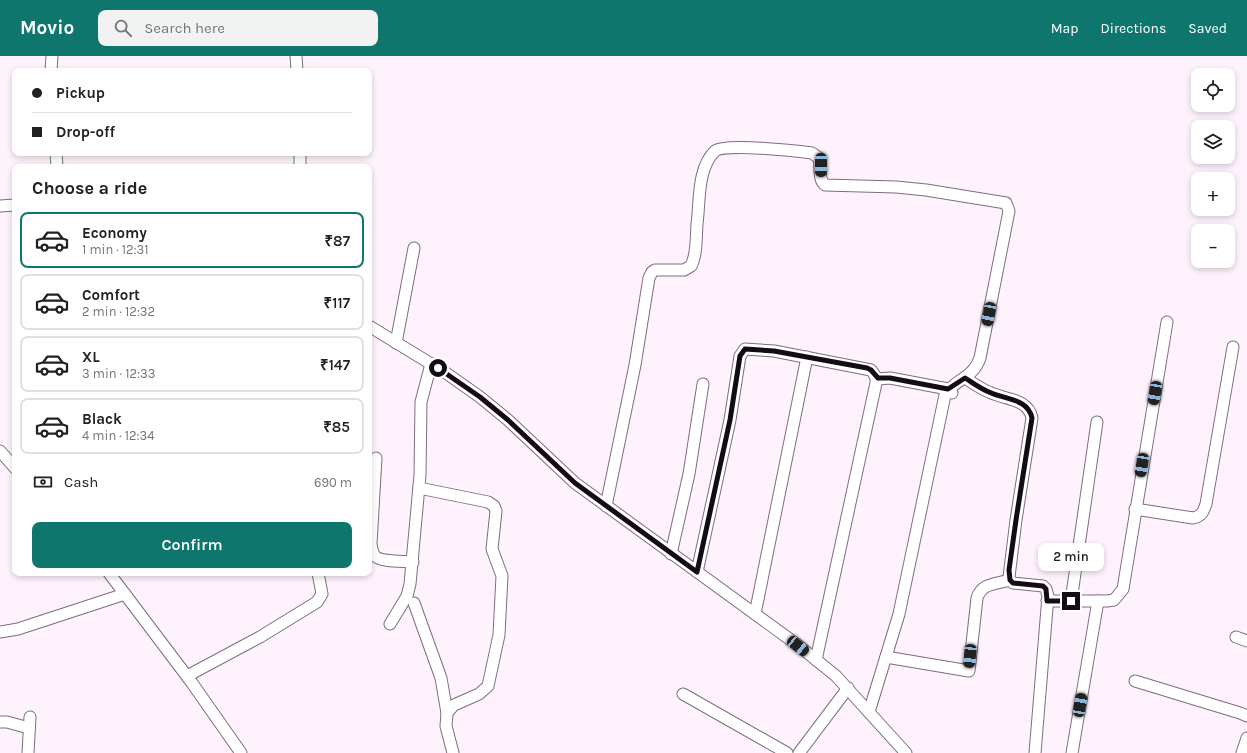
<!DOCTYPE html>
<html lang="en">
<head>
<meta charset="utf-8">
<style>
  :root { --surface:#fff; --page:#f2f2f2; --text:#202124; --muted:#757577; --line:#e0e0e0; --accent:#0f766e }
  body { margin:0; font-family:Karla,sans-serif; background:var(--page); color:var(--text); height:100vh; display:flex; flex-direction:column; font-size:15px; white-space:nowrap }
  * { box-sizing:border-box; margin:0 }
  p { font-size:13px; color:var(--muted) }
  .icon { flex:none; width:22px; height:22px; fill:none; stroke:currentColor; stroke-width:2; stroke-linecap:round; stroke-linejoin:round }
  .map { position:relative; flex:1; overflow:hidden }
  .sheet { position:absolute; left:12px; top:108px; width:360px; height:412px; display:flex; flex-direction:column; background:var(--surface); border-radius:8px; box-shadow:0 2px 6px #0003 }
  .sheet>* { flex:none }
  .banner { position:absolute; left:12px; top:12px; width:360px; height:88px; border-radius:8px; box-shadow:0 2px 6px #0003; display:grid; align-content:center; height:88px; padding:0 20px; background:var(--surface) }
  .fabs { position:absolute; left:1191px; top:12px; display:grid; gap:8px }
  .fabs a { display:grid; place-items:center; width:44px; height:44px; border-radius:8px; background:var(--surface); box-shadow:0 2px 6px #0003; font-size:20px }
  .end { position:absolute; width:18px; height:18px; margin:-9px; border:5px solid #130d13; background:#fff; box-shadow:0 0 0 2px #fff }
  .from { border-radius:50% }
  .bubble { position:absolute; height:28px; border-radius:8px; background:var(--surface); box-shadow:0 2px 6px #0003; font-size:13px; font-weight:600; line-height:28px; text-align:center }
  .car { position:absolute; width:12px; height:24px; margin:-12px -6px; border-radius:5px; box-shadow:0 0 3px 1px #0007; background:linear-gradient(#222 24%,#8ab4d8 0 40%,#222 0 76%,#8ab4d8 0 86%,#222 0) }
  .banner b { display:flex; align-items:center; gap:14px; height:38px; font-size:15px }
  .banner b+b { border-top:1px solid var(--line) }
  .banner i { width:10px; height:10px; background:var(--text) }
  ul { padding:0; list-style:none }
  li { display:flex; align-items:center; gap:12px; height:56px; margin:0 8px 6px; padding:0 12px; border:2px solid var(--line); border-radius:8px }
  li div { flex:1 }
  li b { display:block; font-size:15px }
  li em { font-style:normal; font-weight:600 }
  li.active { border-color:var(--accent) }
  li>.icon { width:36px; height:36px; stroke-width:1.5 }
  h2 { padding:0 20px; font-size:18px; line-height:48px }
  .pay { display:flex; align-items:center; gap:10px; height:44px; padding:0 20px; font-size:15px }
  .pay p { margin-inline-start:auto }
  .action { display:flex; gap:8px; margin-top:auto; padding:8px 20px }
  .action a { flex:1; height:46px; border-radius:8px; background:var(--accent); color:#fff; font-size:16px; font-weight:600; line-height:46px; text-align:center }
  header { display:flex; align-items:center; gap:24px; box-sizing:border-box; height:56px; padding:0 20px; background:var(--accent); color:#fff }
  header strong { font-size:19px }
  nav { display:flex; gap:22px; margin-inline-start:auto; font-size:14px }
  .search { width:280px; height:36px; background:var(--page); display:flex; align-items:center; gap:10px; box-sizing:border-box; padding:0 14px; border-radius:8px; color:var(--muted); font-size:15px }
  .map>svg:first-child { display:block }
</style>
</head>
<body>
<header>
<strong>Movio</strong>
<div class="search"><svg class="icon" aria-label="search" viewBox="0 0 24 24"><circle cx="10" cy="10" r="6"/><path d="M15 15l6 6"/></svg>Search here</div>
<nav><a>Map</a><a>Directions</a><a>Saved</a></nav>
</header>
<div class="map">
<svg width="1247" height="697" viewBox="0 0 1247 697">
  <rect width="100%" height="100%" fill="#fef2fd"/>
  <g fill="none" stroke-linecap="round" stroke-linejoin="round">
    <defs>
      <g id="minor">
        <polyline points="296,0 297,15"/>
        <polyline points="51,15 52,0"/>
        <polyline points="56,97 57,111"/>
        <polyline points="300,111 300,97"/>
        <polyline points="0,150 15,149"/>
        <polyline points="369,270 446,317 480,341 508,364 575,427 799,590 836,620 906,697"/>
        <polyline points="396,287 414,192"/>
        <polyline points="876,321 878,323 890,322 948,333 952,337"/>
        <path d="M965 322C973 327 981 333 989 336 1005 344 1028 342 1032 362L1016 464 1009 521 1010 524 1013 527 1043 530 1046 533 1048 540 1035 697"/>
        <polyline points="0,395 15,412"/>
        <path d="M376 402 371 488C372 492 372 497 375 500 380 506 404 505 413 506"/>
        <polyline points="419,432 488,446 494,450 496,455 492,493 502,520 499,579 488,630 479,638 454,649 447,657 446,670 453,697"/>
        <path d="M606 450 635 309 649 222 652 216 655 214H684L691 210C697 199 696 181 697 168 700 146 697 112 715 95 724 87 797 95 812 97L819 102C821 110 818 124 825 129L896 131 926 134 1006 147 1009 155 980 302C973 323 954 323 945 339L899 558 869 656"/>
        <path d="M1135 453 1193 462C1202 460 1203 456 1206 448L1233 291"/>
        <polyline points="671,498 689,418 703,328"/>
        <polyline points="697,516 730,364 740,300 745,293 774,295 871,314 876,321 876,327 816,604"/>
        <polyline points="109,517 192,627 241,697"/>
        <polyline points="1047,545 1107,545 1114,544 1123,533 1167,266"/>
        <polyline points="1071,545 1097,366"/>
        <polyline points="414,547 441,622 447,657"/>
        <polyline points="755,558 807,301"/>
        <polyline points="390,568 407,540 410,528 420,419 421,346 431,308"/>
        <polyline points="0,576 18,573 125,538"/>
        <polyline points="1236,581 1247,585"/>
        <path d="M886 601 969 615 977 542C982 527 995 528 1010 524"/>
        <polyline points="187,620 260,581 317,546 322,538 318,517"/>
        <polyline points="1135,625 1240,657 1247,660"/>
        <polyline points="683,638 787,697"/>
        <polyline points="0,666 7,666 29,672"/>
        <polyline points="28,697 30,661"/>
        <polyline points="799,697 848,632"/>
        <polyline points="1072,697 1098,545"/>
        <polyline points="1242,697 1247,682"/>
      </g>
    </defs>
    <use href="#minor" stroke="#7f6d7e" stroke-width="13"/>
    <use href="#minor" stroke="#fff" stroke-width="11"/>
  </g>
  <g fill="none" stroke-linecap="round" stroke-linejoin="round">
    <path stroke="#130d13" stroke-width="5" d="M438 312 480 341 508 364 575 427 697 516 730 364 740 300 745 293 774 295 867 312 871 314 878 322H890L948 333 965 322C973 327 981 333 989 336 1005 344 1028 342 1032 362L1016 464 1009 514 1010 524 1013 527 1043 530 1046 533 1047 545H1071"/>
  </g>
</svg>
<div class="fabs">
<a><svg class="icon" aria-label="locate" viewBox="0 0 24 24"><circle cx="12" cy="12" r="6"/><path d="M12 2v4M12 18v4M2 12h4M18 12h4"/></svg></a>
<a><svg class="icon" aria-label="layers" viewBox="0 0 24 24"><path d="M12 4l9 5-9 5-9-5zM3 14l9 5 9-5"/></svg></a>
<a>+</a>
<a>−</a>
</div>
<i class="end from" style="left:438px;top:312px"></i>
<i class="end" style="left:1071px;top:545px"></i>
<div class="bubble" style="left:1038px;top:487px;width:66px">2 min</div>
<i class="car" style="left:821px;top:109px;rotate:180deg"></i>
<i class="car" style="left:989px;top:258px;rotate:191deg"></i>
<i class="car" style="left:1155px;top:337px;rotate:190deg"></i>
<i class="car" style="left:1142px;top:409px;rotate:189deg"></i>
<i class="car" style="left:798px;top:590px;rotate:129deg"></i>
<i class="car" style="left:970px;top:600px;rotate:186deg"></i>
<i class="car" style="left:1080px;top:649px;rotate:10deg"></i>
<div class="banner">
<b><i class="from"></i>Pickup</b>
<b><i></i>Drop-off</b>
</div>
<section class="sheet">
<h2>Choose a ride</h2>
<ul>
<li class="active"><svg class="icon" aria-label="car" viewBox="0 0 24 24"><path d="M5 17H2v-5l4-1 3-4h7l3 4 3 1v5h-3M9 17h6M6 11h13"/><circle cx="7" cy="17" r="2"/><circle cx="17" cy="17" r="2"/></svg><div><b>Economy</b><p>1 min · 12:31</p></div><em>₹87</em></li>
<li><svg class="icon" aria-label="car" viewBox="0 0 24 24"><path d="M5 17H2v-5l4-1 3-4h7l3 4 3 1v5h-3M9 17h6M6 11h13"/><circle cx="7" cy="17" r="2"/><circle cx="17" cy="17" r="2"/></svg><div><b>Comfort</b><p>2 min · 12:32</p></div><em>₹117</em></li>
<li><svg class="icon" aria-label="car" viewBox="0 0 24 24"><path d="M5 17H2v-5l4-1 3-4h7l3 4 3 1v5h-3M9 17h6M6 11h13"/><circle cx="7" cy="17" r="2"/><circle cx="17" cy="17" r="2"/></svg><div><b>XL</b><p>3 min · 12:33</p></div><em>₹147</em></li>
<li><svg class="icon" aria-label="car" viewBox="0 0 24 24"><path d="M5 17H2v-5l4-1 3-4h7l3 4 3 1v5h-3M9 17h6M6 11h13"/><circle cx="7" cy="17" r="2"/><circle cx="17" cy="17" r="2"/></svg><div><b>Black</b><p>4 min · 12:34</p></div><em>₹85</em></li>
</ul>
<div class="pay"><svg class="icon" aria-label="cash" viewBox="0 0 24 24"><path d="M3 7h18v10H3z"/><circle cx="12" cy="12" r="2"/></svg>Cash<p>690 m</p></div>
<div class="action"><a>Confirm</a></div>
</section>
</div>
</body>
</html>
